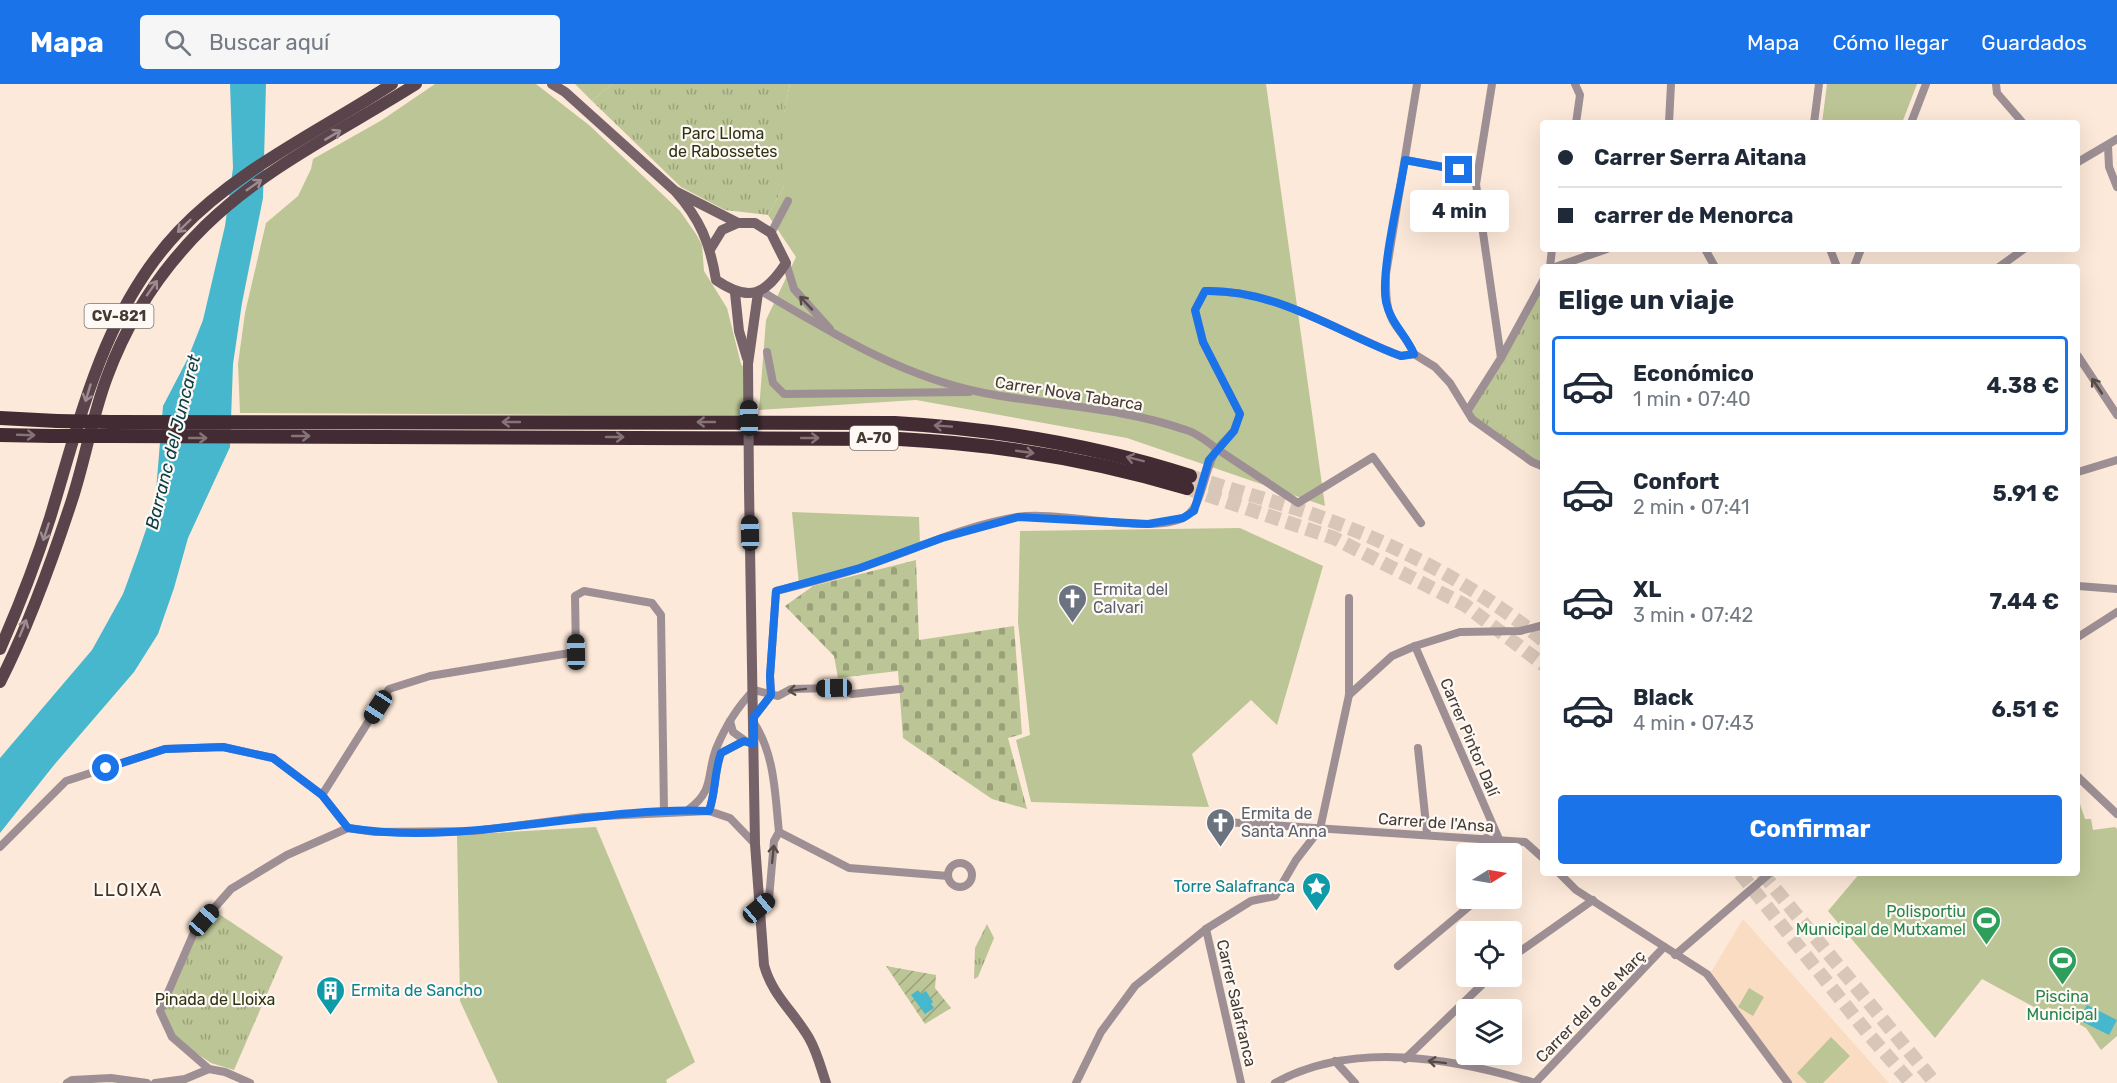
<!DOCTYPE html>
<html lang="es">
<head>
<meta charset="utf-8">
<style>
  :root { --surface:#fff; --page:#f6f6f7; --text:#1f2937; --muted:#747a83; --line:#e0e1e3; --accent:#1a73e8 }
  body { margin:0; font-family:Rubik,sans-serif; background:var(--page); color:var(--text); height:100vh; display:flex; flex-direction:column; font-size:22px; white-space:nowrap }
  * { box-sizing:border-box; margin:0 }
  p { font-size:20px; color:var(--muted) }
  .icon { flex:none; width:33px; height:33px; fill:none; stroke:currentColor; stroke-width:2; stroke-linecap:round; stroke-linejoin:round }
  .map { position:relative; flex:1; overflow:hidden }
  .side { position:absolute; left:1540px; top:180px; width:540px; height:612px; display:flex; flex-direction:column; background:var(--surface); border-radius:6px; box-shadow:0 6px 24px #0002 }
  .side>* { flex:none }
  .top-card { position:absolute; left:1540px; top:36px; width:540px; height:132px; border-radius:6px; box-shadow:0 6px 24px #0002; display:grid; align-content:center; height:132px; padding:0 18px; background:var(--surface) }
  .needle { width:39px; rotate:79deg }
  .tools { position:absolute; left:1456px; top:759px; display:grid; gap:12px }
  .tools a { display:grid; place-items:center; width:66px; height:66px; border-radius:6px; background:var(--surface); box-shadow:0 6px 24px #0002; font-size:30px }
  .end { position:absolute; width:27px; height:27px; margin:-14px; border:8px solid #1a73e8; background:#fff; box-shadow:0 0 0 3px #fff }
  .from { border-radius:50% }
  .bubble { position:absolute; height:42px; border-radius:6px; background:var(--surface); box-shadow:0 6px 24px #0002; font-size:20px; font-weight:700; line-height:42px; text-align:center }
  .car { position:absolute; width:18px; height:36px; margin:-18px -9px; border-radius:8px; box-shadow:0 0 4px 2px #0007; background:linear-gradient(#222 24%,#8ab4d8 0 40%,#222 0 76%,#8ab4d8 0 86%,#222 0) }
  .top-card b { display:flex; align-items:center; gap:21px; height:57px; font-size:22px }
  .top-card b+b { border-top:2px solid var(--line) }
  .top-card i { width:15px; height:15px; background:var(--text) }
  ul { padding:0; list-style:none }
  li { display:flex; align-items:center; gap:18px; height:99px; margin:0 12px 9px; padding:0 6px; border:3px solid transparent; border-radius:6px }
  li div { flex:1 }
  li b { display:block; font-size:22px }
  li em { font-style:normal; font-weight:700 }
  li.on { border-color:var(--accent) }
  li>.icon { width:54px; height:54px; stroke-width:1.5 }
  h2 { padding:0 18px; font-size:27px; line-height:72px }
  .action { display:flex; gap:12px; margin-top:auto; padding:12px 18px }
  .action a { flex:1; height:69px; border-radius:6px; background:var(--accent); color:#fff; font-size:24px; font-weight:700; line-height:69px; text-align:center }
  header { display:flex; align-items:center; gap:36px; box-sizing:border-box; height:84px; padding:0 30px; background:var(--accent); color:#fff }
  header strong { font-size:28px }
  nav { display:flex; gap:33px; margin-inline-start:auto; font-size:21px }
  .search { width:420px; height:54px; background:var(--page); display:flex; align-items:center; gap:15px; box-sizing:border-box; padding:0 21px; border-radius:6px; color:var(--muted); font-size:22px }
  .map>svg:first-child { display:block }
</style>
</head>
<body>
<header>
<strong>Mapa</strong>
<div class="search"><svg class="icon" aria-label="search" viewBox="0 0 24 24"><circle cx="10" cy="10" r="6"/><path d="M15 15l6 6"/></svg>Buscar aquí</div>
<nav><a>Mapa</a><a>Cómo llegar</a><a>Guardados</a></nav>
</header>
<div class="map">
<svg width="2117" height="999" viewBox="0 0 2117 999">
  <defs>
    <pattern id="cemetery-stones" width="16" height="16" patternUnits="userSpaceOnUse" patternTransform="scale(1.5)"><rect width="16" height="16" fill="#bcc595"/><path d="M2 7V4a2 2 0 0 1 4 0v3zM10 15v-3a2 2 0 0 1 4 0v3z" fill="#9aa17a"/></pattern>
    <pattern id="park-tufts" width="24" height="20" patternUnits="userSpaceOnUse" patternTransform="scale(1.5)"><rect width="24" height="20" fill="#bcc595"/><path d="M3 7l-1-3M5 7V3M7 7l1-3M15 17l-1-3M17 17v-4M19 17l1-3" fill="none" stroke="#9aa17a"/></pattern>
    <pattern id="garden-furrows" width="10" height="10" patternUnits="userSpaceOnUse" patternTransform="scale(1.5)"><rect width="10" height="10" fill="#bcc595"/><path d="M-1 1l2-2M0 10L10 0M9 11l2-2" fill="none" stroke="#9aa17a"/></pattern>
  </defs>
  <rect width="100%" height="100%" fill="#fde9d9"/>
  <polygon fill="#fadcc2" points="1743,835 1889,999 1791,999 1711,888"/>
  <g fill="#bcc595">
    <polygon points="435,0 536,0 589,41 680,127 696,150 702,161 704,187 727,224 741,280 746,287 744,332 240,329 238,280 245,229 266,139 298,112 311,85 313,75 382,36"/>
    <polygon points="575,0 612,0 592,17"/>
    <polygon points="790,0 1266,0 1325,422 1127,354 916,316 759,326 766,236 796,173 768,131 784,102 784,28"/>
    <polygon points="1827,0 1917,0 1902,39 1822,39"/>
    <polygon points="792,428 919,433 920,462 799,501"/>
    <polygon points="1240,444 1323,482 1277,641 1251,616 1192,670 1209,723 1031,718 1016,656 1030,651 1018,538 1020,447"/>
    <polygon points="2078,714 2085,735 2091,735 2093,746 2115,743 2117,745 2117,952 2101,966 2086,944 2048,923 2045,929 1982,895 1935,954 1828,827 1860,789 2078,789"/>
    <polygon points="596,743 695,978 666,996 667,999 498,999 460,917 457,751"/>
    <polygon points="1749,904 1764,913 1753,932 1738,923"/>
    <polygon points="1831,953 1850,972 1823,999 1807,999 1797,989"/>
  </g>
  <polygon fill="url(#cemetery-stones)" points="916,476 919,556 1014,542 1022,650 1008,654 1027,725 992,715 903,654 898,587 838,594 834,572 785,522 813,502"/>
  <g fill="url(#park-tufts)">
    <polygon points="612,0 790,0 784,28 784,102 768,131 725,126 681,103 592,17"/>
    <polygon points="1543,195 1543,383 1472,335 1468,326"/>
    <polygon points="213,826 283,873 234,986 211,979 172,953 160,927 195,846"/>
    <polygon points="987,840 994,854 978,893 974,895 975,864"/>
  </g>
  <polygon fill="url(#garden-furrows)" points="886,882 936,891 935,904 951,924 925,940"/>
  <g fill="#46b7cc">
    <polygon points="230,0 266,0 263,114 242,219 233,280 230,363 188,454 174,504 158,550 134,588 54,681 0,749 0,674 92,566 123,510 138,469 155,419 163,322 188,274 203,236 225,142 233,84"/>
    <polygon points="918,906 921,910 926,907 933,918 931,920 934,924 925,930 911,911"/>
    <polygon points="2087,921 2117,936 2109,951 2079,936"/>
  </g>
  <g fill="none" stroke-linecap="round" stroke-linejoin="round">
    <g stroke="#d8c6b8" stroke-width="14" stroke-dasharray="14 7" stroke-linecap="butt">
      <path d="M1190 392C1238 408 1287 420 1334 438 1409 467 1482 506 1544 557"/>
      <polyline points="1187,404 1334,454 1465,521 1544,581"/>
      <polyline points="1740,789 1870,952 1911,999"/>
      <polyline points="1762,789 1935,999"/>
    </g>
    <g stroke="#9d8f94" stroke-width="8">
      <polyline points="1575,0 1580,11 1576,39"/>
      <polyline points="1996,0 1997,9 2023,39"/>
      <polyline points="1669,39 1671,0"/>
      <polyline points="1814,39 1819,0"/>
      <polyline points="1911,39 1926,0"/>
      <polyline points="2108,62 2109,83 2117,103"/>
      <polyline points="1405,76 1477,89"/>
      <polyline points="2078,78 2117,55"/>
      <polyline points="771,149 788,117"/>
      <polyline points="1705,165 1715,183"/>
      <polyline points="1830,165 1837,183"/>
      <polyline points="786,179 794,205 830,245"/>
      <polyline points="1550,183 1552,165"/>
      <polyline points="1555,183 1607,165"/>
      <polyline points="1854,183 1861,165"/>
      <polyline points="1999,183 2024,165"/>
      <path d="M761 207C832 249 902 293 984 309 1051 322 1121 323 1186 346 1197 349 1208 358 1217 365L1234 347 1240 330 1203 258 1195 226 1205 207C1273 205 1332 244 1393 269L1401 272 1414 270 1435 283 1450 299 1472 335 1532 378 1544 383"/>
      <polyline points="767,268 773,299 784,310 969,308"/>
      <path d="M1414 270C1409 258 1403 252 1396 242 1385 226 1386 208 1386 190L1417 0"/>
      <polyline points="2078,272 2117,331"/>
      <polyline points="1501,274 1544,195"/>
      <polyline points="1468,326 1501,274 1476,100 1492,0"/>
      <polyline points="2078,388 2117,376"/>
      <polyline points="2078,502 2117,505"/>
      <polyline points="2078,553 2117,528"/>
      <polyline points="1415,562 1499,755"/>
      <path d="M771 611 770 592 776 507C804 500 833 493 860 484 912 467 962 442 1017 433 1060 426 1150 452 1185 433 1203 423 1204 383 1217 365L1298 419 1373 373 1421 439"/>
      <polyline points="1349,611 1392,572 1415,562 1460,548 1520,547 1544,541"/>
      <polyline points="754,633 771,611"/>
      <polyline points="730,637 733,648 747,658"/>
      <path d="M754 639C775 671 775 711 779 748L774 757 769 815 759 823"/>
      <polyline points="1418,664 1427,750"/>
      <polyline points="2078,693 2117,730"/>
      <polyline points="322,711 389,605 430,592 576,568 575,512 584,507 652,519 661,531 664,727"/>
      <path d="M688 726C715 706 706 692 716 665 725 643 737 623 754 606L778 612 791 605 834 604 852 610 900 605"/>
      <path d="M709 727C716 708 714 688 721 669L744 657"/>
      <polyline points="1226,738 1525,758 1544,775"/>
      <polyline points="779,748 849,784 948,792"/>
      <polyline points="0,763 66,697 165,665 223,663 273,674 322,711 348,744"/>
      <polyline points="1483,770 1486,754"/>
      <circle cx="960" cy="791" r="12"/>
      <polyline points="1559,789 1576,806 1707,890 1788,999"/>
      <polyline points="1206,845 1241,999"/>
      <polyline points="1675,871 1770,789"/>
      <polyline points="1512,873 1593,816"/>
      <polyline points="1398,882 1472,820 1474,814"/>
      <polyline points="1405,975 1491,892"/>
      <polyline points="1335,977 1355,999"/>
      <polyline points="209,985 172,953 160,927 195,846 231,805 287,771 348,744 375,748 474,747 584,733 709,727 730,734 755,760"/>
      <polyline points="67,999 72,996 111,994 147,999"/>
      <polyline points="155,999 185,995 209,985 225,988 250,999"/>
      <polyline points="1076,999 1101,948 1135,902 1206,845 1251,817 1275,812 1296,776 1320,745 1349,611 1349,514"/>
      <path d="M1275 999C1353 956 1453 974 1535 999"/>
      <polyline points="1535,999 1664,863"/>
    </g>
    <g stroke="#766369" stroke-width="10">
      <path d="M552 0 565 8 675 107C700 135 710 159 716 196 750 219 765 211 786 179L771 149 755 139H738L675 107"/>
      <polyline points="711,164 722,146 738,139"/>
      <polyline points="735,209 739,247 747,274"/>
      <polyline points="748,280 758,209"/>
      <path d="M749 404 755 760 764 881C772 911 794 928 809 954 817 968 821 984 826 999"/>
    </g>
    <g stroke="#5a444c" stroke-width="12">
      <path d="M0 565C19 522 36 478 50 434 81 332 104 226 179 147 239 84 320 47 392 0"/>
      <path d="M0 598C29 541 52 477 72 416 85 376 92 333 107 293 128 236 161 185 205 142 265 83 345 45 416 0"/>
    </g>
    <g stroke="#432b33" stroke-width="14">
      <polyline points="0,334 57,337"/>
      <path d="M110 338 895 339C996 345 1094 361 1190 392"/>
      <polyline points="0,351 52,352"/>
      <path d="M111 352 899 355C997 360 1094 376 1187 404"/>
    </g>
    <polyline stroke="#766369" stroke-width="10" points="748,280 749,404"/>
    <g stroke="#432b33" stroke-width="14">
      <polyline points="57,337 110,338"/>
      <polyline points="52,352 111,352"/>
    </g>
  </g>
  <defs><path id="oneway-shaft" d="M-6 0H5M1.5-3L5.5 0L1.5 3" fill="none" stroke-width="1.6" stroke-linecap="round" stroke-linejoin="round" transform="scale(1.5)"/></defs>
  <g stroke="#9c8c90">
    <use href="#oneway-shaft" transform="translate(333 51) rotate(-31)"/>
    <use href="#oneway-shaft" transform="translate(254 101) rotate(-35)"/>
    <use href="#oneway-shaft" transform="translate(184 142) rotate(136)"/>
    <use href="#oneway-shaft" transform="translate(152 204) rotate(-55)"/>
    <use href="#oneway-shaft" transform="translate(88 309) rotate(107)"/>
    <use href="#oneway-shaft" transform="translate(46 448) rotate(108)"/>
    <use href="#oneway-shaft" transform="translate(23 544) rotate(-68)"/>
  </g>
  <g stroke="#564c46">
    <use href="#oneway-shaft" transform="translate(806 219) rotate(-133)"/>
    <use href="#oneway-shaft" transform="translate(2097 302) rotate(-124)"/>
    <use href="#oneway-shaft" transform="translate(797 606) rotate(173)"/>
    <use href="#oneway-shaft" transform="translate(773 770) rotate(-84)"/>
    <use href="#oneway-shaft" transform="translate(1437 978) rotate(-173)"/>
  </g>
  <g stroke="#847377">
    <use href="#oneway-shaft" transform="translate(511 338) rotate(-180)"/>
    <use href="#oneway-shaft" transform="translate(706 338) rotate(180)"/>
    <use href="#oneway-shaft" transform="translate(943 342) rotate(-176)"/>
    <use href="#oneway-shaft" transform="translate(26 351) rotate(2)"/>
    <use href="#oneway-shaft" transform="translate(301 352)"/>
    <use href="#oneway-shaft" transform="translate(615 353)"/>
    <use href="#oneway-shaft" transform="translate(198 354)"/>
    <use href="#oneway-shaft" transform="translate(810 354)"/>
    <use href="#oneway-shaft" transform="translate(1025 368) rotate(8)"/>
    <use href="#oneway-shaft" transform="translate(1135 375) rotate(-166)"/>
  </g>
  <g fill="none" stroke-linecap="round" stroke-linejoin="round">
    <path stroke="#1a73e8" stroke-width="8" d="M106 684 165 665 223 663 273 674 322 711 348 744C468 763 589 722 709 727 716 708 714 688 721 669L744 657 753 660 754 633 771 611 770 592 776 507 860 484 942 454 1018 433 1148 440 1183 434 1194 427 1209 376 1234 347 1240 330 1203 258 1195 226 1205 207C1273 205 1331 244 1393 269L1401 272 1414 270C1406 251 1390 238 1386 218 1380 188 1400 109 1405 76L1459 86"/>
  </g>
  <defs>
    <symbol id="church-pin" viewBox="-11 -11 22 30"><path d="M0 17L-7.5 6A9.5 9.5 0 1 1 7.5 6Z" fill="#6b7280" stroke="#fef9f5"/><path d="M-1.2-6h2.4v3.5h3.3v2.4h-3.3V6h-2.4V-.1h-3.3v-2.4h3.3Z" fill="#fff"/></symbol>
    <symbol id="sight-pin" viewBox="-11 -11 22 30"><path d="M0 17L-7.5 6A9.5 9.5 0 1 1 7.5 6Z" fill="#0f9aa8" stroke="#fef9f5"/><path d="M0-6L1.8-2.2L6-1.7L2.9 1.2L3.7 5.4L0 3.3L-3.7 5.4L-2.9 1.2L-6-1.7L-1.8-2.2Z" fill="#fff"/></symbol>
    <symbol id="stadium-pin" viewBox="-11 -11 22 30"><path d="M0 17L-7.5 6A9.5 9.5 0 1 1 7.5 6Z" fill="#2e9e5b" stroke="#fef9f5"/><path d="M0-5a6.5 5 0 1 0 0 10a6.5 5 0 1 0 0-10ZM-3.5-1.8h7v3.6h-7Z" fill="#fff"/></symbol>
    <symbol id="building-pin" viewBox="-11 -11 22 30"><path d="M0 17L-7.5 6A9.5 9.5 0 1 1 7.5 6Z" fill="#0f9aa8" stroke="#fef9f5"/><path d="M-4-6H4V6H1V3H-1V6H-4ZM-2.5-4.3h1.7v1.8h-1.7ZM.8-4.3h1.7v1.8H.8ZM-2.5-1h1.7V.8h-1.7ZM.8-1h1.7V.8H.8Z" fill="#fff"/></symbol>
  </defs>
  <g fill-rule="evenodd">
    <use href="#church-pin" x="1056" y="498" width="33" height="45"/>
    <use href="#church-pin" x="1204" y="722" width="33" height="45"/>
    <use href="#sight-pin" x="1300" y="786" width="33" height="45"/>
    <use href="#stadium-pin" x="1970" y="820" width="33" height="45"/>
    <use href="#stadium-pin" x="2046" y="860" width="33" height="45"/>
    <use href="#building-pin" x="314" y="890" width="33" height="45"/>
  </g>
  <g text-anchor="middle" stroke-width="4.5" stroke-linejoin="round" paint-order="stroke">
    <g fill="#fef9f5" stroke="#7c746d" stroke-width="1.5">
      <rect x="84.5" y="220" width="69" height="24" rx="4.5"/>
      <rect x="850" y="342" width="48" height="24" rx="4.5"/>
    </g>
    <g font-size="15" font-weight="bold" fill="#443b33">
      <text x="119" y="237">CV-821</text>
      <text x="874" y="359">A-70</text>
    </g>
    <g font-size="16" fill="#2d3310" stroke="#fef9f5">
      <text x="723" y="55">Parc Lloma<tspan x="723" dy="18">de Rabossetes</tspan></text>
      <text x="215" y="921">Pinada de Lloixa</text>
    </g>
    <g font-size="16" fill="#443b33" stroke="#fef9f5">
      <text transform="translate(1069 309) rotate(9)" y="6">Carrer Nova Tabarca</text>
      <text transform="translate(1470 653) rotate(67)" y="6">Carrer Pintor Dalí</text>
      <text transform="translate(1436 738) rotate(4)" y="6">Carrer de l'Ansa</text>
      <text transform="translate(1237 919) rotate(77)" y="6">Carrer Salafranca</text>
      <text transform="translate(1590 922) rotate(-46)" y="6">Carrer del 8 de Març</text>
    </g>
    <g font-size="16" fill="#5b616d" stroke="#fef9f5" text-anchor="start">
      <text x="1093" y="511">Ermita del<tspan x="1093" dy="18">Calvari</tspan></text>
      <text x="1241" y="735">Ermita de<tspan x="1241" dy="18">Santa Anna</tspan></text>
    </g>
    <g font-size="16" fill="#0d838f" stroke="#fef9f5" text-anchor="end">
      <text x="1295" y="808">Torre Salafranca</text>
      <text x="351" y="912" text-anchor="start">Ermita de Sancho</text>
    </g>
    <g font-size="16" fill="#27864d" stroke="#fef9f5" text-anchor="end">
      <text x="1966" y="833">Polisportiu<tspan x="1966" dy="18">Municipal de Mutxamel</tspan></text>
      <text x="2062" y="918" text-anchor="middle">Piscina<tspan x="2062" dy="18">Municipal</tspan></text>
    </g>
    <g font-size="18" font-style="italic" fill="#073d45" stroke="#fef9f5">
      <text transform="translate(173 358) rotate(-76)" y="6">Barranc del Juncaret</text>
    </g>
    <g font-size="18" letter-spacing="1.5" fill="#443221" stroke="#fef9f5">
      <text x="128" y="812">LLOIXA</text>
    </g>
  </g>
</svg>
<div class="tools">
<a><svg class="needle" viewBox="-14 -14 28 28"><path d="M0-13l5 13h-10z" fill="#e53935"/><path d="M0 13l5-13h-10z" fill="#747a83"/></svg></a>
<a><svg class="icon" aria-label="locate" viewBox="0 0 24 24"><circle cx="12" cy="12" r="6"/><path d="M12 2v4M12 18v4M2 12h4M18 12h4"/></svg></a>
<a><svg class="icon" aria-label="layers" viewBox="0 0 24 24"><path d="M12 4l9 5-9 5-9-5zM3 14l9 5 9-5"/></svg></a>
</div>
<i class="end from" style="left:106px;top:684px"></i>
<i class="end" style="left:1459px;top:86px"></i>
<div class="bubble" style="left:1410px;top:106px;width:99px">4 min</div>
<i class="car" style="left:749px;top:334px;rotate:359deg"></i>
<i class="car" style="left:750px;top:449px;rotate:359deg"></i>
<i class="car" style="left:576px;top:568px;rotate:359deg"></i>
<i class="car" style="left:834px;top:604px;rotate:269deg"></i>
<i class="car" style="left:378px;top:623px;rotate:213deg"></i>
<i class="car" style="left:759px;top:824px;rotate:50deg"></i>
<i class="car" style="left:204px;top:836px;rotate:41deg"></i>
<div class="top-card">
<b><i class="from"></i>Carrer Serra Aitana</b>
<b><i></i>carrer de Menorca</b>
</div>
<section class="side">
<h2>Elige un viaje</h2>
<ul>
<li class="on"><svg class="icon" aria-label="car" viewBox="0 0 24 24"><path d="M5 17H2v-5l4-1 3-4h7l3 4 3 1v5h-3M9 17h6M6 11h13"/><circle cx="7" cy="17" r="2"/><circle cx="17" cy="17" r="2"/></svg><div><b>Económico</b><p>1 min · 07:40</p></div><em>4.38 €</em></li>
<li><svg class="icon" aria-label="car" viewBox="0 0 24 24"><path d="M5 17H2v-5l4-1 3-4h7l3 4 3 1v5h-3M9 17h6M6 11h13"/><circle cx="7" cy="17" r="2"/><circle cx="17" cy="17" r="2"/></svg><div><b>Confort</b><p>2 min · 07:41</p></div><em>5.91 €</em></li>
<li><svg class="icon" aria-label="car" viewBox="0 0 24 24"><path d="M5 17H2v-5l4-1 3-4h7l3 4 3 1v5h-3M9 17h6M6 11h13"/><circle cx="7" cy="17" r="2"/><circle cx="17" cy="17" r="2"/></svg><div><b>XL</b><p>3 min · 07:42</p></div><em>7.44 €</em></li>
<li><svg class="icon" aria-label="car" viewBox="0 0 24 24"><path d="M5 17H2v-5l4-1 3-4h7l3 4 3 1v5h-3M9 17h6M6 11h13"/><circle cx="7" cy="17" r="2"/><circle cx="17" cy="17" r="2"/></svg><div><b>Black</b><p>4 min · 07:43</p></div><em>6.51 €</em></li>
</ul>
<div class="action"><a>Confirmar</a></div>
</section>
</div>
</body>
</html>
